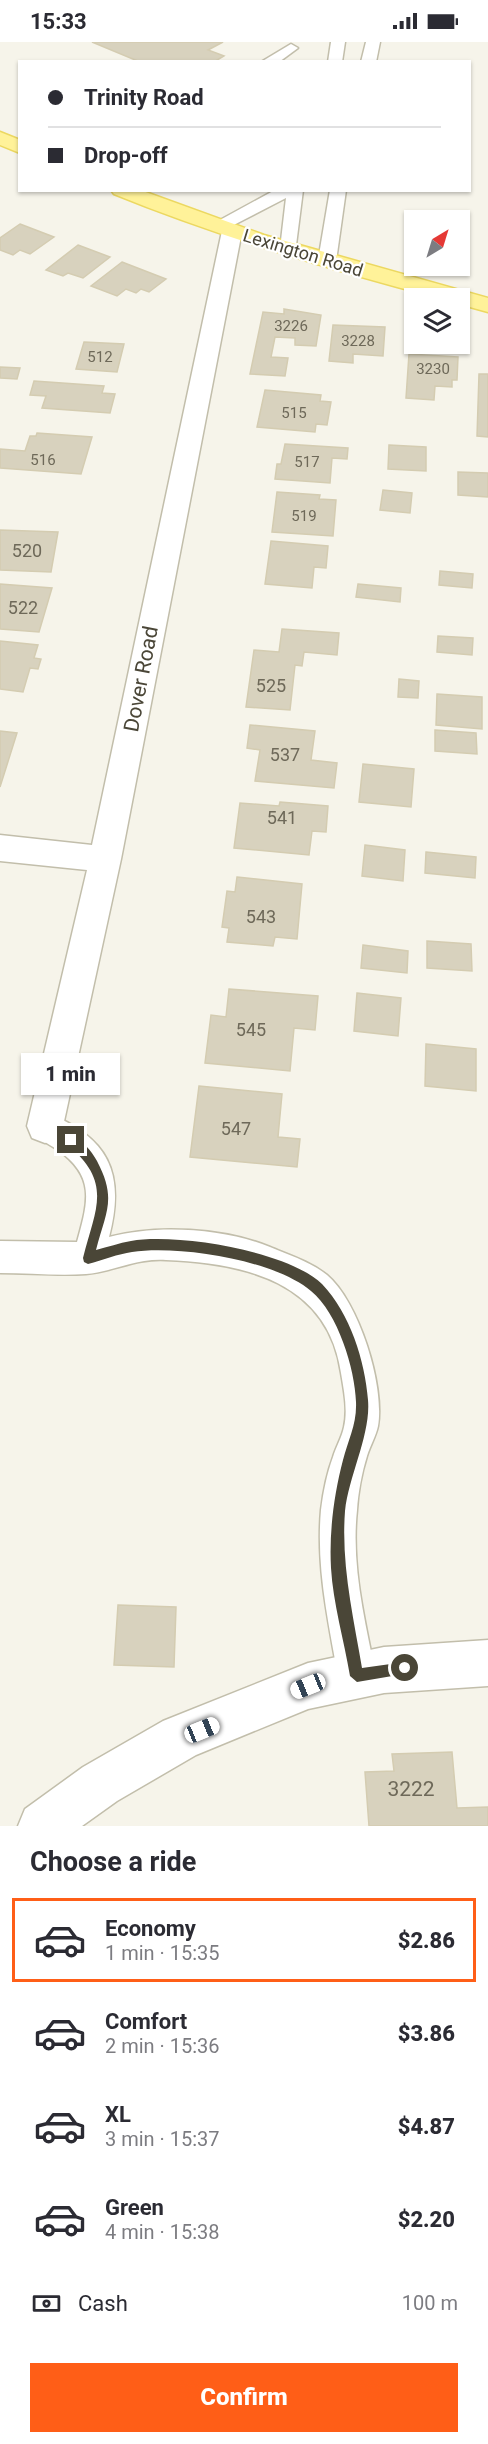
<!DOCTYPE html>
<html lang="en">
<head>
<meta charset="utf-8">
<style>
  :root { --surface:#fff; --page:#f7f7f7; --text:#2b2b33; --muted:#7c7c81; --line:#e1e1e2; --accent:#ff5e17 }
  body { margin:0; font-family:Roboto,sans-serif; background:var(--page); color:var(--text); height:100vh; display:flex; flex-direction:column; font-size:22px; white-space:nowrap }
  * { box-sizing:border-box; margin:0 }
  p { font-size:20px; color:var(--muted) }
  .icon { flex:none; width:33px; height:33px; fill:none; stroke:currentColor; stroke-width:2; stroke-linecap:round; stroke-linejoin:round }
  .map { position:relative; height:1784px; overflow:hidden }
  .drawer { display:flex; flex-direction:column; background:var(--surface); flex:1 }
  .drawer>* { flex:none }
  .top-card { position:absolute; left:18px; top:18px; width:453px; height:132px; border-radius:0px; box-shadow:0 2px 4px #0004; display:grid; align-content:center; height:132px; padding:0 30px; background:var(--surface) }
  .needle { width:39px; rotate:38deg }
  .fabs { position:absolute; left:404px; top:168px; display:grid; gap:12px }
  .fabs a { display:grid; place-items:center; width:66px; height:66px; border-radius:0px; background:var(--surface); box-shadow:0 2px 4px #0004; font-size:30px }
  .end { position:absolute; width:27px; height:27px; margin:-14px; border:8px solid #4a4637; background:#fff; box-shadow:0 0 0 3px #fff }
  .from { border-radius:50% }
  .bubble { position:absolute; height:42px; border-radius:0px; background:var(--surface); box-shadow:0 2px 4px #0004; font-size:20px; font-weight:800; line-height:42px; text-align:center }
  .car { position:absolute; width:18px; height:36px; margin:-18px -9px; border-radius:8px; box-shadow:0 0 4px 2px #0007; background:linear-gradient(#fff 24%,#345 0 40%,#fff 0 76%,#345 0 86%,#fff 0) }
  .top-card b { display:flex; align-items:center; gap:21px; height:57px; font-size:22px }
  .top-card b+b { border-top:2px solid var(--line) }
  .top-card i { width:15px; height:15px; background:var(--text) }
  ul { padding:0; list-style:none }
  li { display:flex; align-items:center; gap:18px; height:84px; margin:0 12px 9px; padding:0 18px; border:3px solid transparent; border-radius:0px }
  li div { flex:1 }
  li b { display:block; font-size:22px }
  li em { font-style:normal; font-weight:800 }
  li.current { border-color:var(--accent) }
  li>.icon { width:54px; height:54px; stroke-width:1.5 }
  h2 { padding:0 30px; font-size:27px; line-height:72px }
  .pay { display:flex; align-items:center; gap:15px; height:66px; padding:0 30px; font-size:22px }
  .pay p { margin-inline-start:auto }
  .action { display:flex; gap:12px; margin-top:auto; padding:12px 30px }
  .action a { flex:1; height:69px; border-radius:0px; background:var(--accent); color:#fff; font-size:24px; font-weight:800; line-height:69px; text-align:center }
  .status { display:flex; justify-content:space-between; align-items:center; height:42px; padding:0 30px; background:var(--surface); direction:ltr }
  .status svg { height:16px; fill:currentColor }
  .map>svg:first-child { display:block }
</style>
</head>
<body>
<div class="status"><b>15:33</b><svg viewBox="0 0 49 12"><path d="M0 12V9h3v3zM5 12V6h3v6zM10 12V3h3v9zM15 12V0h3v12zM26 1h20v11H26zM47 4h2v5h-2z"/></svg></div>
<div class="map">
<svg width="488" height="1784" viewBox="0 0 488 1784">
  <rect width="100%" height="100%" fill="#f6f4ea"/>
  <g fill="#d8d2be" stroke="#d4ccb1" stroke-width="1.5">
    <polygon points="92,0 223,0 208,8 224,14 214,20 140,20"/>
    <polygon points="20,182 54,195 30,212 20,208 13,213 0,208 0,196"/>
    <polygon points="78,203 110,215 83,236 68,231 63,234 46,228"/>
    <polygon points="122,220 166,237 149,250 141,247 136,251 126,247 117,254 91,244"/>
    <polygon points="284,267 321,273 316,304 295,303 295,296 275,295 271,315 288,316 285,334 250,332 263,270 284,272"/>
    <polygon points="333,283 385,285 383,314 353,312 353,321 329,319"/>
    <polygon points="84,300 124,302 117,330 76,327"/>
    <polygon points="409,312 458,315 457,338 452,338 452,345 435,344 434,358 406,356"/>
    <polygon points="0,325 20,326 17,337 0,336"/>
    <polygon points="479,332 488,332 488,395 477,394"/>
    <polygon points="34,339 104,344 102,351 115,352 110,371 42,366 46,354 30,353"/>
    <polygon points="265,348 321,353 320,359 331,360 327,383 316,382 315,390 257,385"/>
    <polygon points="37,391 92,395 81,432 0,426 0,407 25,409 30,394 36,394"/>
    <polygon points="285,402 348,406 347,417 332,416 330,441 275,437 277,422 281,422"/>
    <polygon points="389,403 426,405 426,429 388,427"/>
    <polygon points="458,430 488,431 488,455 458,453"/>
    <polygon points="383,448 412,451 410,471 380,468"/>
    <polygon points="277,450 320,453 319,457 336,458 333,494 272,490"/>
    <polygon points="0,488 58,490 51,530 0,528"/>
    <polygon points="271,499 328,504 326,526 314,525 312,546 265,542"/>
    <polygon points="440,529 473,532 472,546 439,543"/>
    <polygon points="0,542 52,546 39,590 0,587"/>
    <polygon points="358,542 401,546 400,560 356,555"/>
    <polygon points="282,587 339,591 337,613 304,610 302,624 295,623 290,668 246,665 254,608 279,610"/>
    <polygon points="438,594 473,596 472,613 437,610"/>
    <polygon points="0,599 38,603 34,616 41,617 38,627 30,626 23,650 0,647"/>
    <polygon points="399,637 419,639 418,656 398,655"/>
    <polygon points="437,652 482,655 482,687 436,683"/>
    <polygon points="250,683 315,689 311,718 337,721 334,746 255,739 260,708 247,706"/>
    <polygon points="435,688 476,691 477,712 435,709"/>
    <polygon points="0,689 17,691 0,745"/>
    <polygon points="363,722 414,727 411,765 359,760"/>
    <polygon points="280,760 328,764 326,790 312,789 309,813 234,806 240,761 279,764"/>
    <polygon points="365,803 405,808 403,839 362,834"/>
    <polygon points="426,810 476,815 475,836 425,831"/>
    <polygon points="237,835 302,842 297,897 275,895 273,904 227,900 229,886 222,885 227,849 235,850"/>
    <polygon points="427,899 471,902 472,929 427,926"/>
    <polygon points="363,903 408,909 407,931 361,926"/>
    <polygon points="229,947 318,954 315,988 294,986 290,1029 205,1021 211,973 226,975"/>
    <polygon points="357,951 401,956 398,994 354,989"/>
    <polygon points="426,1002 476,1007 476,1049 425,1044"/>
    <polygon points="199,1044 282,1052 278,1095 300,1097 297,1125 190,1115"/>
    <polygon points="118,1563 176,1565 174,1625 114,1623"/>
    <polygon points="452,1710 457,1766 488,1765 488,1784 369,1784 365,1730 394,1729 392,1712"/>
  </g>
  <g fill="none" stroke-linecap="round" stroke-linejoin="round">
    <defs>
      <g id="lane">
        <polygon points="331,0 345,0 342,20 328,20"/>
        <polygon points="366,0 380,0 376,20 361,20"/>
        <polygon points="291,2 298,6 279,20 261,20"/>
        <polygon points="275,148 303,148 295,211 289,212 280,207 286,156 224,188 212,188 209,184"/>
        <polygon points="330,148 346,148 336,219 327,224 318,219"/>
        <path d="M45 1070C108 1095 126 1130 109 1195 157 1182 224 1186 270 1205 289 1213 311 1220 327 1233 359 1260 385 1344 378 1384 376 1394 370 1404 367 1414 362 1430 358 1451 357 1468 351 1524 365 1579 376 1634L370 1647 357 1653 344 1647 338 1634C328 1578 316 1525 321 1468 323 1451 327 1431 333 1415 336 1405 342 1395 344 1385 348 1368 344 1349 341 1331 328 1240 245 1221 166 1218 136 1216 113 1230 86 1232 58 1234 28 1231 0 1231V1199L77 1200C88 1160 96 1135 58 1108 46 1100 36 1097 30 1084L35 1074Z"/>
      </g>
      <g id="street">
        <polygon points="232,183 239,185 242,189 121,817 63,1084 58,1096 45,1101 32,1096 27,1084 87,828 0,819 0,793 92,803 222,189 225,185"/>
        <polygon points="488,1598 488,1644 384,1651 308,1667 196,1713 117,1759 82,1784 18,1784 25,1767 83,1725 163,1679 308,1621 384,1605"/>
      </g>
      <g id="primary">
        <polygon points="0,90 20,98 20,111 0,103"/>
        <path d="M111 148H140L264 193 488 256V270L459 262V256H438C328 227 220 195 114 152Z"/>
      </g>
    </defs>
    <use href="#lane" stroke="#c2beab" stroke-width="3"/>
    <use href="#street" stroke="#c2beab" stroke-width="3"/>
    <use href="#primary" stroke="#ecd861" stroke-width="3"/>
    <use href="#lane" fill="#fff" fill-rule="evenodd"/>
    <use href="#street" fill="#fff" fill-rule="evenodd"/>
    <use href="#primary" fill="#fff299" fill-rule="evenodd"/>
  </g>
  <path fill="#4a4637" d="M71 1093C82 1098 91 1108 97 1119 117 1157 106 1169 96 1208 108 1205 119 1201 131 1199 177 1191 288 1209 322 1242 350 1271 365 1319 368 1358 371 1392 349 1433 345 1469 341 1523 353 1573 362 1626L405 1620 412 1626 410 1631 357 1640 350 1634C344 1598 333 1561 331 1526 329 1490 334 1452 343 1418 348 1398 357 1382 356 1360 355 1327 338 1271 311 1249 275 1218 179 1203 132 1210 118 1212 103 1218 88 1222L84 1220 83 1216C96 1165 113 1141 67 1102V1095Z"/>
  <g text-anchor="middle" stroke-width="4.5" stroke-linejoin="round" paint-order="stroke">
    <g font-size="15" fill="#6e6959">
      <text x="291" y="289">3226</text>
      <text x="358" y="304">3228</text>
      <text x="100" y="320">512</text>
      <text x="433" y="332">3230</text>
      <text x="294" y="376">515</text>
      <text x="43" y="423">516</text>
      <text x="307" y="425">517</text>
      <text x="304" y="479">519</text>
    </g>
    <g font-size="18" fill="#4a4637" stroke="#fff">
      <text transform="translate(303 211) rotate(17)" y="6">Lexington Road</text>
    </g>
    <g font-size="18" fill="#6e6959">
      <text x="27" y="515">520</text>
      <text x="23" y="572">522</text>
      <text x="271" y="650">525</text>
      <text x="285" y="719">537</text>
      <text x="282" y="782">541</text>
      <text x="261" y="881">543</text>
      <text x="251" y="994">545</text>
      <text x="236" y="1093">547</text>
    </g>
    <g font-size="21" fill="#4a4637" stroke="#fff">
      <text transform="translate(141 637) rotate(-79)" y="7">Dover Road</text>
    </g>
    <g font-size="21" fill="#6e6959">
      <text x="411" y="1754">3222</text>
    </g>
  </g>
</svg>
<div class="fabs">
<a><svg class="needle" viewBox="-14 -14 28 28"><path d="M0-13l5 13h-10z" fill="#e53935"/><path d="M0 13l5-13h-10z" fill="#7c7c81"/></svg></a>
<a><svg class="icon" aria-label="layers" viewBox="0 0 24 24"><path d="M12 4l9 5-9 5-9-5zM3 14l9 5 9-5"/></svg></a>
</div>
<i class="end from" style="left:405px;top:1626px"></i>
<i class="end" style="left:71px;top:1098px"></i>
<div class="bubble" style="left:21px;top:1011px;width:99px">1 min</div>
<i class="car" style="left:308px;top:1644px;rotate:248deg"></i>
<i class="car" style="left:202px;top:1688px;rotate:68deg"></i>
<div class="top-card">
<b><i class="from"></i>Trinity Road</b>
<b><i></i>Drop-off</b>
</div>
</div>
<section class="drawer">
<h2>Choose a ride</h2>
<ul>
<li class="current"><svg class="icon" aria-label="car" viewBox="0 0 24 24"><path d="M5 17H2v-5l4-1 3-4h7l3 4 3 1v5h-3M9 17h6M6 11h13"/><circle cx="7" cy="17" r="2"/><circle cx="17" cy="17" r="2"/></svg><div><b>Economy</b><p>1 min · 15:35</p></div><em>$2.86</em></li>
<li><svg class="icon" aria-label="car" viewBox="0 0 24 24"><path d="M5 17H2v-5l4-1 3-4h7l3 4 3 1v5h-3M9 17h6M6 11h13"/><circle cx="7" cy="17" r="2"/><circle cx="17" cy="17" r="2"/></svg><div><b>Comfort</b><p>2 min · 15:36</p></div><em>$3.86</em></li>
<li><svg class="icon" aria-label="car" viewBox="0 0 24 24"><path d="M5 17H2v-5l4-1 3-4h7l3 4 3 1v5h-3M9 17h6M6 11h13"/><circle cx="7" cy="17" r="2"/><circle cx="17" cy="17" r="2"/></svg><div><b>XL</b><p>3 min · 15:37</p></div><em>$4.87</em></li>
<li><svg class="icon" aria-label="car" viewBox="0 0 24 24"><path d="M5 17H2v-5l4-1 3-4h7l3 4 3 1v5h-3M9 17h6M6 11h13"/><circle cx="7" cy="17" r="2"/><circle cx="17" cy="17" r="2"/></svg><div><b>Green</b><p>4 min · 15:38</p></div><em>$2.20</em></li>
</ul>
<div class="pay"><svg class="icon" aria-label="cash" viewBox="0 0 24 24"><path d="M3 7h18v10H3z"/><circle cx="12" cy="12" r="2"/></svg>Cash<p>100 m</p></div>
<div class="action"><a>Confirm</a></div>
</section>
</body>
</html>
